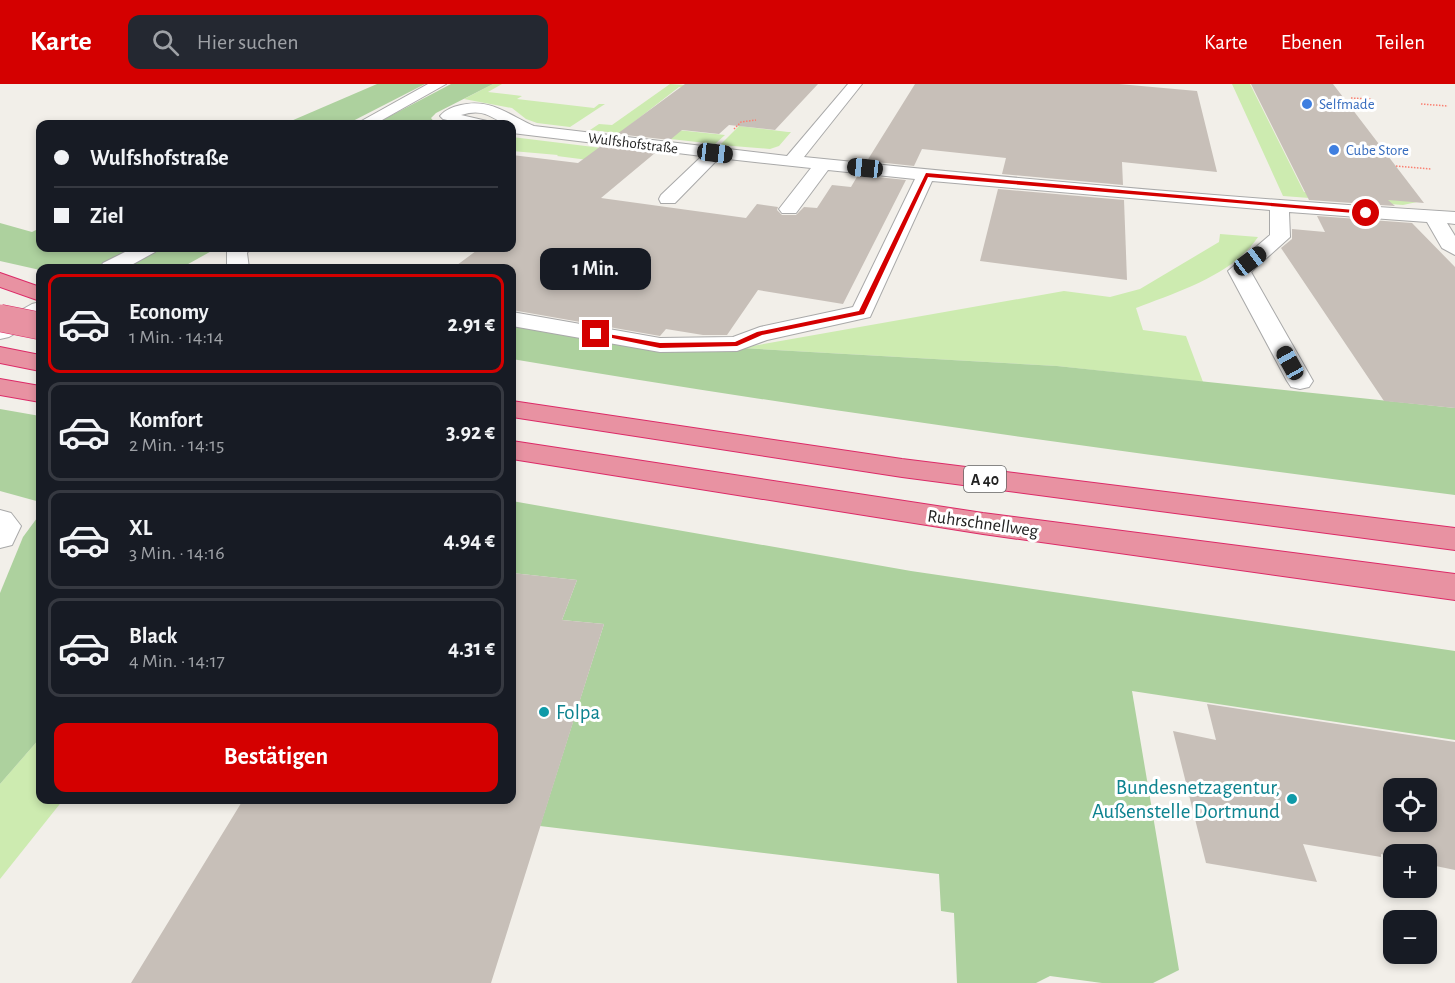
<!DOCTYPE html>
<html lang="de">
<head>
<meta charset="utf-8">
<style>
  :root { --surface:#171b24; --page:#242831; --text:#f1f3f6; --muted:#9ea1a6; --line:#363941; --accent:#d40000 }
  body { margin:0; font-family:"Alegreya Sans",sans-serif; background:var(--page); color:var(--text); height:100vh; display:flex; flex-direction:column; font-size:22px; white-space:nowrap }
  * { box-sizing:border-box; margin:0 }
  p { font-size:20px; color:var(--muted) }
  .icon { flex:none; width:33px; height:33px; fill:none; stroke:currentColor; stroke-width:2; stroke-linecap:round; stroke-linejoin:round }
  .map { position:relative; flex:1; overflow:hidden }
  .details { position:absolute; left:36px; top:180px; width:480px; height:540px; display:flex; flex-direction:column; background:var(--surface); border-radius:12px; box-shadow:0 3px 9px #0003 }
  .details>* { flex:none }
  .guide { position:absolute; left:36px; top:36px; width:480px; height:132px; border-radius:12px; box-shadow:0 3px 9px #0003; display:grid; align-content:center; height:132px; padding:0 18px; background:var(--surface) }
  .buttons { position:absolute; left:1383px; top:694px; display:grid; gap:12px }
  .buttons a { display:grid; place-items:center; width:54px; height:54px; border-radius:12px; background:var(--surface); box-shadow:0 3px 9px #0003; font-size:30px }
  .end { position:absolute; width:27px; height:27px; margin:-14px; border:8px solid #d40000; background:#fff; box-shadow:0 0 0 3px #fff }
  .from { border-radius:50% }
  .bubble { position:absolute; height:42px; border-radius:12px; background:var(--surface); box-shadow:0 3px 9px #0003; font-size:20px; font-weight:700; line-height:42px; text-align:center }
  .car { position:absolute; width:18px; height:36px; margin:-18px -9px; border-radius:8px; box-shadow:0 0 4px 2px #0007; background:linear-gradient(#222 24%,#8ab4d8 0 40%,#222 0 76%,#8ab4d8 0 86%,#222 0) }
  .guide b { display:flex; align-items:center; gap:21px; height:57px; font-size:22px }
  .guide b+b { border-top:2px solid var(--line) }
  .guide i { width:15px; height:15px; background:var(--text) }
  ul { padding:10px 0 0; list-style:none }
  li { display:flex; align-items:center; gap:18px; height:99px; margin:0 12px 9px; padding:0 6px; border:3px solid var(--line); border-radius:12px }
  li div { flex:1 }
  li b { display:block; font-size:22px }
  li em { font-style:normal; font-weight:700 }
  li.selected { border-color:var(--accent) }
  li>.icon { width:54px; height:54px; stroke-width:1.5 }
  .action { display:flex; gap:12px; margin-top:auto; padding:12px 18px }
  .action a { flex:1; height:69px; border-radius:12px; background:var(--accent); color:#fff; font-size:24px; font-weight:700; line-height:69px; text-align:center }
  header { display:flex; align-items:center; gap:36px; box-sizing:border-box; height:84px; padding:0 30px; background:var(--accent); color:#fff }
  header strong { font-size:28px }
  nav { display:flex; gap:33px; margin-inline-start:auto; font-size:21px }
  .search { width:420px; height:54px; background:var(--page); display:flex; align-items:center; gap:15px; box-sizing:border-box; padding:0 21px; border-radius:12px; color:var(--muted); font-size:22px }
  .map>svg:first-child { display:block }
</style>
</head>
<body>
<header>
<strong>Karte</strong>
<div class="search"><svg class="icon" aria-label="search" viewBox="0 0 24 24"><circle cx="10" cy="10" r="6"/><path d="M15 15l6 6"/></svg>Hier suchen</div>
<nav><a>Karte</a><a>Ebenen</a><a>Teilen</a></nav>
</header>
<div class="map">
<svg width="1455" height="899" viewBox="0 0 1455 899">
  <rect width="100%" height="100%" fill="#f2efe9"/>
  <g fill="#cdebb0">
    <polygon points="493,0 502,0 488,8 522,12 517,15 594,24 599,20 605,20 570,43 537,39 526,35 512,24 464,15"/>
    <polygon points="670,0 735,5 736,9 679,3 630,41 725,51 715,60 590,46 599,40 612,41"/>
    <polygon points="1232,0 1250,0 1304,108 1417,118 1403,121 1283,112"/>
    <polygon points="739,42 788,48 791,48 779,62 770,65 720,61"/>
    <polygon points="512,53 610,65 596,77 557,72 558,71 512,67"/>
    <path d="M1220 150 1258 153C1233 191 1177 208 1136 224L1143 246 1186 252 1203 298 1057 282 741 264 1064 207 1110 213 1140 205 1219 158Z"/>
    <polygon points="40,654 40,716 63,716 0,795 0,700"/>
  </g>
  <g fill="#add19e">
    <polygon points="377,0 425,0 347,40 284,40"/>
    <polygon points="451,0 493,0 436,29 431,34 435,39 433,40 375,40"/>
    <polygon points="0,139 32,148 40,144 40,164 217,164 181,184 40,186 0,177"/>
    <path d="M512 241 640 263 741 264 1057 282 1455 324V411C1140 370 825 328 512 275Z"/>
    <polygon points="0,325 40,332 40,418 0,407"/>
    <polygon points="512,417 911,487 1455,567 1455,656 1132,607 1179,886 1153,899 1102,899 1050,892 1036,899 957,899 954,829 941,827 939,790 540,742 604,540 562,536 577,496 512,489"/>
    <polygon points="40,430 40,654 0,700 0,509 23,453"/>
  </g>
  <g fill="#c7bfb8" fill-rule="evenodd">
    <polygon points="685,0 818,0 775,46 729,41 719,50 682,46 670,56 617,50"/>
    <polygon points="915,0 1119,0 1197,7 1217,88 1122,78 1123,101 1002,90 1006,74 922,65 914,82 867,77"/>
    <polygon points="1251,0 1333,0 1424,119 1388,116 1395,122 1309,116"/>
    <polygon points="601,62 655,69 601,114 746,134 757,120 778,123 777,126 782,131 796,131 804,123 817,124 832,101 851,103 858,91 906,96 843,220 758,206 727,251 703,251 666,245 660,252 512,226 512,184 453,184 480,164 512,164 512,71 578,79"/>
    <polygon points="998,105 1124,116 1127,196 980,177"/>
    <polygon points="1317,132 1412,139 1455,183 1455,324 1384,317 1281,164 1292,155 1292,145 1325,148"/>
    <polygon points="512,489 577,496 562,536 604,540 491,899 131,899 243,716 512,716"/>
    <path d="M1207 620 1455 658V786L1426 780V771H1394V773L1381 770V773L1303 760 1317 798 1206 779 1173 647 1216 656ZM1394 705H1426V738H1394Z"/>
  </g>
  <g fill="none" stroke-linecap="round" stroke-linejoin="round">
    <defs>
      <g id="minor">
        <polygon points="428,0 446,0 375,40 356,40"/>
        <path d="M848 0H862L804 73C1020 95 1238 115 1455 128V140L1447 139 1455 152V171L1442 164 1427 138 1289 128 1290 153 1251 188 1313 297 1309 303 1300 305 1291 303 1287 297 1228 187 1270 151V126L932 97 870 233 767 256 737 267 660 268 512 242V228L660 254 733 253 760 243 853 223 915 95 828 86 796 129H782L779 125 811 84 719 74 675 119H661L659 115 661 111 702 72 512 49V40C493 39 488 22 461 31L487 37 488 40H464L443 35 440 32C446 25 453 23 461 21 490 14 509 31 534 42L787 72Z"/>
        <polygon points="133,164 158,164 155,168 126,184 100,184 103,179"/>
        <polygon points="227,164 250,164 247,169 249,184 227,184"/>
        <polygon points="40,218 40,235 9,253 0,255 0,238 32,220"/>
        <polygon points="0,426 11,429 21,442 12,461 0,464"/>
      </g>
      <g id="highway">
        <polygon points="0,189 40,203 40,217 0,203"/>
        <polygon points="0,263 40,271 40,287 0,279"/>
        <polygon points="0,295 40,302 40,318 0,311"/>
        <polygon points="512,317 902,375 1455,444 1455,466 902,393 512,333"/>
        <polygon points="512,357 983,429 1455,490 1455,516 983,450 512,375"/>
      </g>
    </defs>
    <use href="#minor" stroke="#a9a9a9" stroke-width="2"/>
    <use href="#highway" stroke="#dc2a67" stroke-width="2"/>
    <g stroke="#fa8072" stroke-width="1.5" stroke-dasharray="1.5 1.5" stroke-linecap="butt">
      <polyline points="1351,14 1371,15"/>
      <polyline points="1421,20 1448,22"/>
      <polyline points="734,45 741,38 756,36"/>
      <polyline points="1396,82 1431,85"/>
    </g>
    <use href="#minor" fill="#fff" fill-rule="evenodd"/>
    <use href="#highway" fill="#e892a2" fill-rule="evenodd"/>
    <defs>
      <polyline id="highway-bridge" points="0,234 40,242"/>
    </defs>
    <use href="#highway-bridge" stroke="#dc2a67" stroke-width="28" stroke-linecap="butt"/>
    <use href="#highway-bridge" stroke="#e892a2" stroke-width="27"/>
  </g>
  <polygon fill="#d40000" points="926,89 1366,127 1369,129 1366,130 928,93 864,230 762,251 737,262 660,264 593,250 596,248 660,259 735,258 757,248 859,227"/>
  <g fill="#3f7fe0" stroke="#fff" stroke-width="2">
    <circle cx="1307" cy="20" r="6"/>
    <circle cx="1334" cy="66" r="6"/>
  </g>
  <g fill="#0f9aa8" stroke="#fff" stroke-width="2">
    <circle cx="544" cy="628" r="6"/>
    <circle cx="1292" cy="715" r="6"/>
  </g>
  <g text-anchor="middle" stroke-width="6" stroke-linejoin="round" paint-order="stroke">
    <g font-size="15" fill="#366cbe" stroke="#fff" text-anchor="start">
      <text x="1319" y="25">Selfmade</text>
      <text x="1346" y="71">Cube Store</text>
    </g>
    <g font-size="15" fill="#222" stroke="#fff">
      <text transform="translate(633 59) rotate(7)" y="5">Wulfshofstraße</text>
    </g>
    <rect fill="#fff" stroke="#646464" stroke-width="1.5" x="964" y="382" width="42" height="26" rx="4.5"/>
    <g font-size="16" font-weight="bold" fill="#222">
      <text x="985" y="401">A 40</text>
    </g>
    <g font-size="18" fill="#222" stroke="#fff">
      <text transform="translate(983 439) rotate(8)" y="6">Ruhrschnellweg</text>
    </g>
    <g font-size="21" fill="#0d838f" stroke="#fff" text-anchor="start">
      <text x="556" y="635">Folpa</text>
      <text x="1280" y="710" text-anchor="end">Bundesnetzagentur,<tspan x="1280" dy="24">Außenstelle Dortmund</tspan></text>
    </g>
  </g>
</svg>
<div class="buttons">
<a><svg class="icon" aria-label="locate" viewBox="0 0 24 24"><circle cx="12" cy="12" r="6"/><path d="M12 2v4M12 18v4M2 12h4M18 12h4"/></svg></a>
<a>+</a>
<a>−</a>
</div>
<i class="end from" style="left:1366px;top:129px"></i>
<i class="end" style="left:596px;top:250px"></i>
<div class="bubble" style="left:540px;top:164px;width:111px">1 Min.</div>
<i class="car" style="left:715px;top:69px;rotate:97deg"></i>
<i class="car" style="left:865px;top:84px;rotate:276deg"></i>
<i class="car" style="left:1250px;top:177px;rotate:53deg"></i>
<i class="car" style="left:1290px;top:279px;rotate:331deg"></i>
<div class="guide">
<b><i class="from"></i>Wulfshofstraße</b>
<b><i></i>Ziel</b>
</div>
<section class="details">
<ul>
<li class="selected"><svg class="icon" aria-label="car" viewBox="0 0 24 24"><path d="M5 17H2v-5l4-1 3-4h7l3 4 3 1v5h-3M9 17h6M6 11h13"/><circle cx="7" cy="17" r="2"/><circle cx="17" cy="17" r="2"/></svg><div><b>Economy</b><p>1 Min. · 14:14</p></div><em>2.91 €</em></li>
<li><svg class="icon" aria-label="car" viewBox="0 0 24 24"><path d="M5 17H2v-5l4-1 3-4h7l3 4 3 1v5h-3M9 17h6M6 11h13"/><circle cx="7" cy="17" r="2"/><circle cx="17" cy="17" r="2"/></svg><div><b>Komfort</b><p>2 Min. · 14:15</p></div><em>3.92 €</em></li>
<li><svg class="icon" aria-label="car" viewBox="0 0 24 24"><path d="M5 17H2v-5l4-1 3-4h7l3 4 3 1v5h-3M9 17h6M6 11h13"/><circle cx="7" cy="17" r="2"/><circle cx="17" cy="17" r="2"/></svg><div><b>XL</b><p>3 Min. · 14:16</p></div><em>4.94 €</em></li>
<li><svg class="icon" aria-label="car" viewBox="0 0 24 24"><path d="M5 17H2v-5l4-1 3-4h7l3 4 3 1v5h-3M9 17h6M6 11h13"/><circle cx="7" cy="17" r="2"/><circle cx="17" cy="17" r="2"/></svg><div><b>Black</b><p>4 Min. · 14:17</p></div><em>4.31 €</em></li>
</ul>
<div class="action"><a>Bestätigen</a></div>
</section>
</div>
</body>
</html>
